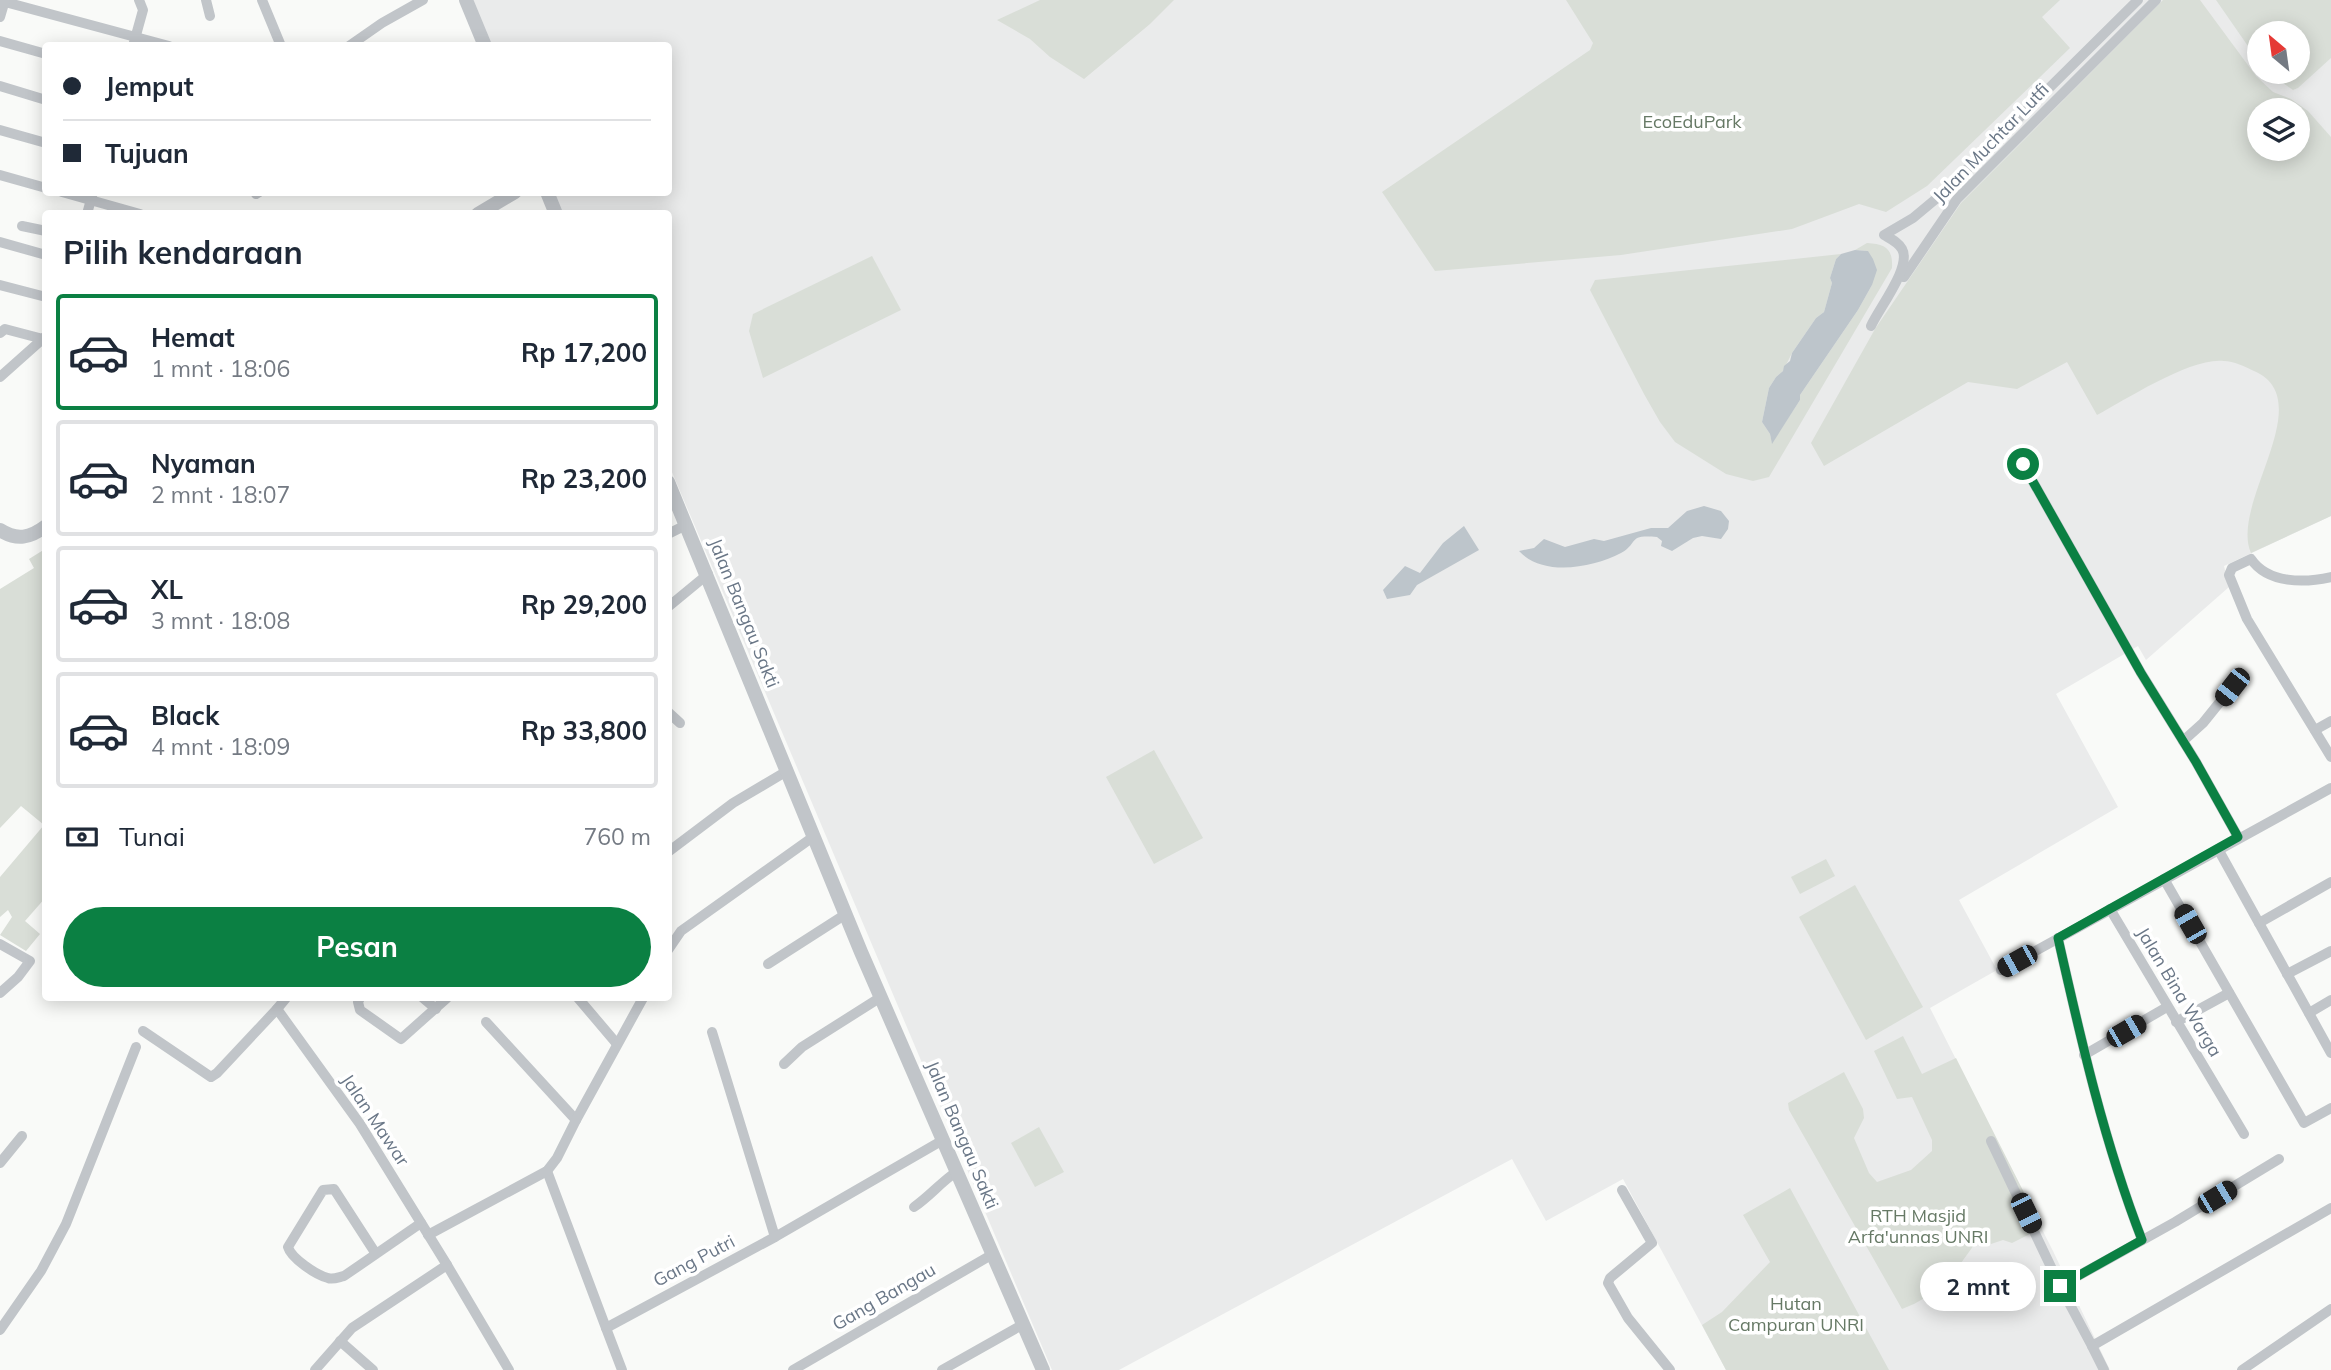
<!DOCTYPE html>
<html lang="id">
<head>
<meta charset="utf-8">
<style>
  :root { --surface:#fff; --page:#f6f6f7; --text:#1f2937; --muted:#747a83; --line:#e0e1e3; --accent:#0b8043 }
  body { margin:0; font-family:Mulish,sans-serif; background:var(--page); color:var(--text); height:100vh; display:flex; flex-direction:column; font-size:26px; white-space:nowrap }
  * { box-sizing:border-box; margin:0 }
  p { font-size:23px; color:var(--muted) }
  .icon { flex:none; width:38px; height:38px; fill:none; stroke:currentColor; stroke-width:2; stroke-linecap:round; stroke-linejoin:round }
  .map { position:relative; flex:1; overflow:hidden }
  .sheet { position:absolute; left:42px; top:210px; width:630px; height:791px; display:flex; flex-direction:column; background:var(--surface); border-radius:7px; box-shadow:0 4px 18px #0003 }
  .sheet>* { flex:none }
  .guide { position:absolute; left:42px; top:42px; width:630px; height:154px; border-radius:7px; box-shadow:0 4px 18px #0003; display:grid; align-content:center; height:154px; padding:0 21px; background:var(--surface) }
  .needle { width:46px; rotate:331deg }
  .controls { position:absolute; left:2247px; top:21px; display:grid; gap:14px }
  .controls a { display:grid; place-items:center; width:63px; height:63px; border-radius:50%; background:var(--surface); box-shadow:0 4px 18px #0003; font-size:35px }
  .end { position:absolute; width:32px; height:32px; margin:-16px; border:9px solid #0b8043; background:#fff; box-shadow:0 0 0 4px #fff }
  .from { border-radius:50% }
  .bubble { position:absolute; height:49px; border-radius:24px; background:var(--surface); box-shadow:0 4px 18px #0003; font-size:23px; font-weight:700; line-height:49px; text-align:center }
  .car { position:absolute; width:21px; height:42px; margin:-21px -10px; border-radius:9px; box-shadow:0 0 5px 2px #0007; background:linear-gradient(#222 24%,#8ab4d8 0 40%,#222 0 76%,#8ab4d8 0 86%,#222 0) }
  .guide b { display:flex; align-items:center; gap:24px; height:66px; font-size:26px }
  .guide b+b { border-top:2px solid var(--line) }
  .guide i { width:18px; height:18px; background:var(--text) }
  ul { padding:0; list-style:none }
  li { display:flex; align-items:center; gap:21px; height:116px; margin:0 14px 10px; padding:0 7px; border:4px solid var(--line); border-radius:7px }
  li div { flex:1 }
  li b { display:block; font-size:26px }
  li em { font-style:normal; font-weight:700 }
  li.on { border-color:var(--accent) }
  li>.icon { width:63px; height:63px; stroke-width:1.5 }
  h2 { padding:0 21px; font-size:32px; line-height:84px }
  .pay { display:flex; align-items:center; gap:18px; height:77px; padding:0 21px; font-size:26px }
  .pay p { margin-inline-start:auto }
  .action { display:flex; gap:14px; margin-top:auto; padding:14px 21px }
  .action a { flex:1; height:80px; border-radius:42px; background:var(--accent); color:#fff; font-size:28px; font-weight:700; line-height:80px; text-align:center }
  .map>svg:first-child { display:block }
</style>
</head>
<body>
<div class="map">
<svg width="2331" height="1370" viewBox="0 0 2331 1370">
  <rect width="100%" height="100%" fill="#f9faf8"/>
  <path fill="#eaebeb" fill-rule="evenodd" d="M471 0H2331V516L2224 566 2229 587 2146 660 2138 646 2056 694 2118 807 1959 900 1997 970 1930 1008 2053 1251 2110 1370H1726L1623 1179 1546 1221 1512 1159 1119 1370H1052L669 465 668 214 562 213 553 193 668 192V46L491 45ZM2259 33H2298V72H2259ZM2259 110H2298V149H2259Z"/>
  <g fill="#d9ded7" fill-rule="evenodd">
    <polygon points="1040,0 1174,0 1150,24 1084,79 1050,57 1030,39 997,20"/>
    <polygon points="1566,0 2060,0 2042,17 2070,48 1927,186 1886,212 1859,204 1792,229 1621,255 1435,271 1382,192 1590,50 1593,43"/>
    <path d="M2163 0H2200L2256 76 2273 92 2291 99 2308 111 2331 137V516L2251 553C2229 504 2321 400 2254 371 2246 367 2233 361 2224 361 2191 357 2127 399 2097 415L2067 362 2017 389 1968 382 1824 466 1811 443 1875 329 1961 203ZM2259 110H2298V149H2259Z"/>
    <polygon points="2216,0 2331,0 2331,58 2298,88 2293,90 2267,72 2298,72 2298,33 2259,33 2259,62"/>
    <path d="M1867 243C1886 244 1893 249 1892 268L1769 477 1753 481 1726 474 1675 442 1660 422 1644 394 1590 290 1595 280 1841 254 1836 259 1830 278 1832 283 1824 312 1816 318 1792 353 1783 371 1776 377 1769 388 1762 422 1770 434 1772 443 1800 400V395L1858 310 1872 285 1868 251 1855 250Z"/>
    <polygon points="872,256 901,310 763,378 749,331 753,314"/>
    <polygon points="45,549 46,897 25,921 40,934 26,951 0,935 12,917 8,910 0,917 0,877 44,825 21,806 0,828 0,589 34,568 29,559"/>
    <polygon points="1154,750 1203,838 1154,864 1106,777"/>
    <polygon points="1826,859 1835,876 1800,894 1791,877"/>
    <polygon points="1855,885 1923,1007 1866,1040 1799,917"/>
    <polygon points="1903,1036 1922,1074 1956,1058 2042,1228 2012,1243 2003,1240 1991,1244 1988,1241 1974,1245 1961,1263 1965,1271 1963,1276 1914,1304 1902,1309 1789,1110 1788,1103 1844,1072 1863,1109 1864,1118 1854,1138 1869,1173 1877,1182 1911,1170 1932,1151 1932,1140 1912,1097 1897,1099 1874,1051"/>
    <polygon points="1039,1127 1064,1172 1035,1187 1011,1143"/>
    <polygon points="1790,1188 1889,1370 1726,1370 1702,1325 1722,1312 1770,1262 1743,1215"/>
  </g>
  <g fill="#bdc5cb">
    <polygon points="1855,250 1868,251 1873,259 1877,270 1872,285 1858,310 1800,395 1800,400 1772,444 1770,434 1762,422 1769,388 1776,377 1783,371 1784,366 1790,361 1792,353 1816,318 1824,312 1832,283 1830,278 1836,259 1841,254"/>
    <path d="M1704 506 1721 511 1729 521 1728 529 1721 539 1702 536 1693 538 1672 551 1661 546 1662 541 1657 537C1627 534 1639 543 1621 553 1592 568 1543 577 1519 551L1534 548 1544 539 1565 547 1594 539 1604 541 1651 528H1668L1687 511Z"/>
    <polygon points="1464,526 1479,550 1417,585 1410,595 1387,599 1383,590 1405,566 1420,573 1443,543"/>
  </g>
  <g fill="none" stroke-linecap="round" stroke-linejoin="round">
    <g stroke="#c1c5c9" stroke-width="10">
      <polyline points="206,0 210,16"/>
      <polyline points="262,0 281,46"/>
      <polyline points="5,2 169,46"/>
      <polyline points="0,17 5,0"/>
      <polyline points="0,41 46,54"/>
      <polyline points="133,46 143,10 139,0"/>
      <polyline points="349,46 382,23 423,0"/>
      <polyline points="0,86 46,100"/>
      <polyline points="0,130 46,143"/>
      <polyline points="0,175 46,188"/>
      <polyline points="62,192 140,214"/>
      <polyline points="256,194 259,192"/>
      <polyline points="87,214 93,192"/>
      <polyline points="22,226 46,231"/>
      <polyline points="0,242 46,255"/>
      <polyline points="1904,277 1957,199 2156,0"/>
      <polyline points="0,285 46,297"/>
      <path d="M1871 326C1879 308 1912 267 1902 249 1898 242 1891 239 1884 235L1913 218 1943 193 2138 0"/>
      <polyline points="0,333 5,329 43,339"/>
      <polyline points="0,377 46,336"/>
      <polyline points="2023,464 2141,673 2196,762 2238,837"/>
      <polyline points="668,534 686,525"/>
      <path d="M2331 577C2305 583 2268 584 2251 559L2232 568 2229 575 2247 619 2331 757"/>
      <polyline points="668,607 708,574"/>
      <polyline points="668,712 680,723"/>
      <polyline points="2315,730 2331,721"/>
      <polyline points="2183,741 2203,723 2232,687"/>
      <polyline points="2218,849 2331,1053"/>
      <polyline points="668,852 733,803 787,771"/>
      <polyline points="2164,879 2304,1123 2331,1108"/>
      <polyline points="2110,909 2244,1134"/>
      <polyline points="2259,923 2331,882"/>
      <path d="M2058 938C2081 1040 2104 1142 2142 1240"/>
      <polyline points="0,944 30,961 18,977 0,993"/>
      <polyline points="668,950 681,931 813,837"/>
      <polyline points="768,964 846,914"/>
      <polyline points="2001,970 2331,788"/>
      <polyline points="2287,974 2331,951"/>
      <polyline points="286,998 277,1009 360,1124 447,1265"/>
      <polyline points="360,998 358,1002 360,1010 401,1039 447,998"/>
      <polyline points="423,998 436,1009"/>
      <polyline points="578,998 617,1044"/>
      <polyline points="2309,1013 2331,1000"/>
      <polyline points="486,1022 576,1120"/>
      <polyline points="2176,1022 2229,993"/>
      <polyline points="143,1031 211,1077 217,1073 277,1009"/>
      <polyline points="712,1032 775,1237"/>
      <polyline points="2084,1055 2167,1007"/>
      <polyline points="784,1064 802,1047 881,997"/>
      <polyline points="1991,1141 2060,1286 2092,1346 2331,1208"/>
      <polyline points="0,1163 22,1136"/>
      <polyline points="547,1171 606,1328 775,1237 943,1140"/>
      <polyline points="1622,1190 1652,1243 1610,1278 1608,1283 1628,1318 1670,1370"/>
      <path d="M914 1207C930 1196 940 1183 956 1172"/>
      <polyline points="428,1235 547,1171 557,1158 576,1120 643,998"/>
      <path d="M376 1254 334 1189 323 1190 288 1247C291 1258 316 1275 328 1278 333 1280 339 1277 344 1276L421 1223"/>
      <polyline points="2060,1286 2175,1222 2279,1159"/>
      <polyline points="606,1328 622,1370"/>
      <polyline points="0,1330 41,1271 66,1224 136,1047"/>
      <polyline points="340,1341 373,1370"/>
      <polyline points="2092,1346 2104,1370"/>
      <polyline points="315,1370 352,1328 447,1265 509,1370"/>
      <polyline points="793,1370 993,1254"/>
      <polyline points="942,1370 1022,1325"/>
      <polyline points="2242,1370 2331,1309"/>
    </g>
    <g stroke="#c1c5c9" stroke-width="14">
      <polyline points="466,0 485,46"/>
      <polyline points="547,192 556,214"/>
      <polyline points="478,214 515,192"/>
      <polyline points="668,482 861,952 1043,1370"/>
      <path d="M0 530C17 541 30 538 46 526"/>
    </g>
  </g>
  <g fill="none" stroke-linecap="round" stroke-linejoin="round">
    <path stroke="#0b8043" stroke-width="9" d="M2023 464 2141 673 2196 762 2238 837 2058 938C2081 1040 2104 1142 2142 1240L2060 1286"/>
  </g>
  <g text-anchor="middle" stroke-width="7" stroke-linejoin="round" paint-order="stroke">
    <g font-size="18" fill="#667965" stroke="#fff">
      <text x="1692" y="128">EcoEduPark</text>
      <text x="1918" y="1222">RTH Masjid<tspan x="1918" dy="21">Arfa'unnas UNRI</tspan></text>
      <text x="1796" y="1310">Hutan<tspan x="1796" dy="21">Campuran UNRI</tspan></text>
    </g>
    <g font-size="18" fill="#6a7787" stroke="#fff">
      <text transform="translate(1991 143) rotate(-46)" y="6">Jalan Muchtar Lutfi</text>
      <text transform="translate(744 613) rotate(68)" y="6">Jalan Bangau Sakti</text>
      <text transform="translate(2179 992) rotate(59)" y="6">Jalan Bina Warga</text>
      <text transform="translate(375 1120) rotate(56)" y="6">Jalan Mawar</text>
      <text transform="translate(962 1135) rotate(67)" y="6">Jalan Bangau Sakti</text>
      <text transform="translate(694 1261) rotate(-28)" y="6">Gang Putri</text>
      <text transform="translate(884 1297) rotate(-30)" y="6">Gang Bangau</text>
    </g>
  </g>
</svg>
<div class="controls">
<a><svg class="needle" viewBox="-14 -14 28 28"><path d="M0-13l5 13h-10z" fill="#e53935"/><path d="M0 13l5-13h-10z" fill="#747a83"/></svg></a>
<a><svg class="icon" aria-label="layers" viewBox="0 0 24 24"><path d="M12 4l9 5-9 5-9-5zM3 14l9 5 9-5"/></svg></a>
</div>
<i class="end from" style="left:2023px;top:464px"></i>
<i class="end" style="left:2060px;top:1286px"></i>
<div class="bubble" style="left:1920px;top:1262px;width:116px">2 mnt</div>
<i class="car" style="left:2232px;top:687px;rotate:218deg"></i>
<i class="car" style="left:2190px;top:924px;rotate:330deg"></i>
<i class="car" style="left:2017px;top:961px;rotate:241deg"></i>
<i class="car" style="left:2126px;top:1031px;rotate:60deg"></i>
<i class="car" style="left:2217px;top:1197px;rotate:59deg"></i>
<i class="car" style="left:2026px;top:1213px;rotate:154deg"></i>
<div class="guide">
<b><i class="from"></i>Jemput</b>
<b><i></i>Tujuan</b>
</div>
<section class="sheet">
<h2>Pilih kendaraan</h2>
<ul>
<li class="on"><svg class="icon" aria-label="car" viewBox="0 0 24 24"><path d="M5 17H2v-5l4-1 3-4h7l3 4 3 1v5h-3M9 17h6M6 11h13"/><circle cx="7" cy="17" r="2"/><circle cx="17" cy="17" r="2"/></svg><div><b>Hemat</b><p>1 mnt · 18:06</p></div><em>Rp 17,200</em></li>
<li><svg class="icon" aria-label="car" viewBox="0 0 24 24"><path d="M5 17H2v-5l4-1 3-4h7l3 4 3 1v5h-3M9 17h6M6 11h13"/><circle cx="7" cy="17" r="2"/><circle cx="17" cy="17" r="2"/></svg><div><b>Nyaman</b><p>2 mnt · 18:07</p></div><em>Rp 23,200</em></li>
<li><svg class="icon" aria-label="car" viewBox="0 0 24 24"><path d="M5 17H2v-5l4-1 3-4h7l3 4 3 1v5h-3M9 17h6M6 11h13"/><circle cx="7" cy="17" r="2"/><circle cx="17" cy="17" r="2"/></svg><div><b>XL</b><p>3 mnt · 18:08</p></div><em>Rp 29,200</em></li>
<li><svg class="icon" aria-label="car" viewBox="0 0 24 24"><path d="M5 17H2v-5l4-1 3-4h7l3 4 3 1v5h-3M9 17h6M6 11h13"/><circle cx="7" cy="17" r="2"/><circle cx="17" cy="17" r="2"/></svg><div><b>Black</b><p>4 mnt · 18:09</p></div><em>Rp 33,800</em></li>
</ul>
<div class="pay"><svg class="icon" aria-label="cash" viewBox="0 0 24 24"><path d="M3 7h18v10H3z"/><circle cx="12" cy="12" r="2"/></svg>Tunai<p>760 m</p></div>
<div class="action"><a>Pesan</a></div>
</section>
</div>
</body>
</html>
